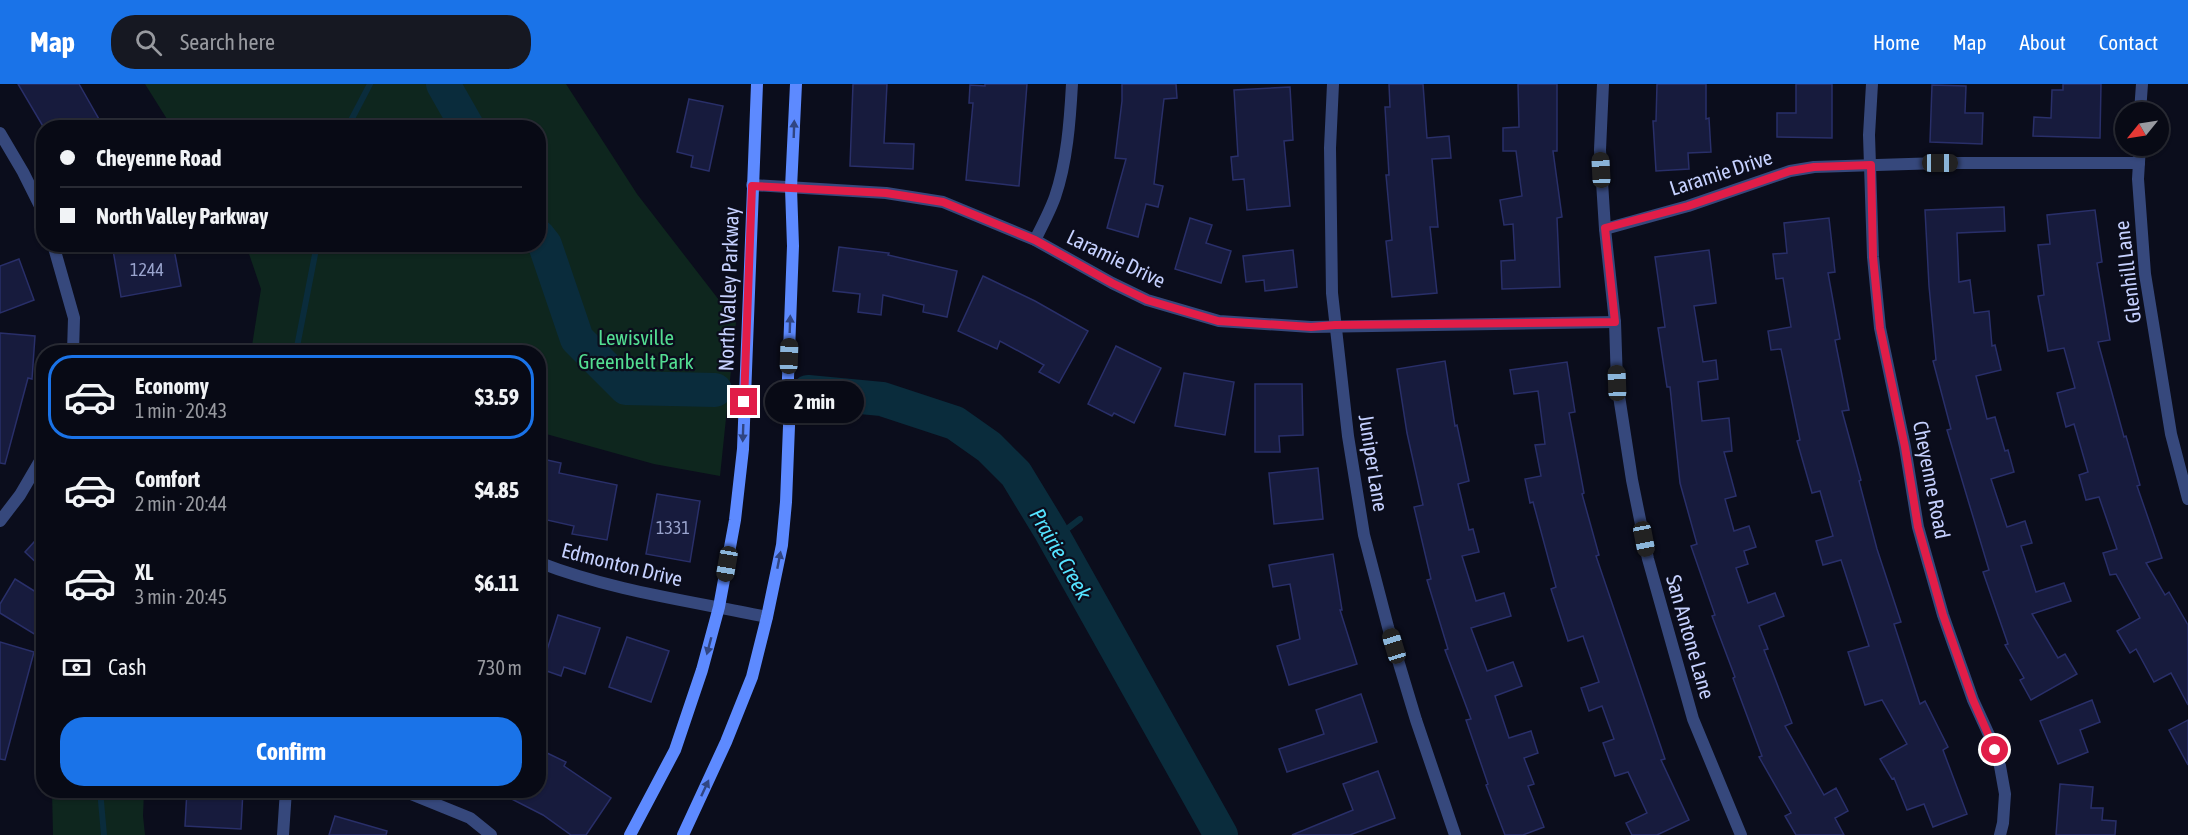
<!DOCTYPE html>
<html lang="en">
<head>
<meta charset="utf-8">
<style>
  :root { --surface:#080a15; --page:#161822; --text:#f1f3f6; --muted:#989aa0; --line:#292b34; --accent:#1a73e8 }
  body { margin:0; font-family:"Asap Condensed",sans-serif; background:var(--page); color:var(--text); height:100vh; display:flex; flex-direction:column; font-size:22px; white-space:nowrap }
  * { box-sizing:border-box; margin:0 }
  p { font-size:20px; color:var(--muted) }
  .icon { flex:none; width:33px; height:33px; fill:none; stroke:currentColor; stroke-width:2; stroke-linecap:round; stroke-linejoin:round }
  .map { position:relative; flex:1; overflow:hidden }
  .panel { position:absolute; left:36px; top:261px; width:510px; height:453px; display:flex; flex-direction:column; background:var(--surface); border-radius:24px; box-shadow:0 2px 4px #0004,0 0 0 2px var(--line) }
  .panel>* { flex:none }
  .top-card { position:absolute; left:36px; top:36px; width:510px; height:132px; border-radius:24px; box-shadow:0 2px 4px #0004,0 0 0 2px var(--line); display:grid; align-content:center; height:132px; padding:0 24px; background:var(--surface) }
  .needle { width:39px; rotate:240deg }
  .buttons { position:absolute; left:2115px; top:18px; display:grid; gap:12px }
  .buttons a { display:grid; place-items:center; width:54px; height:54px; border-radius:50%; background:var(--surface); box-shadow:0 2px 4px #0004,0 0 0 2px var(--line); font-size:30px }
  .end { position:absolute; width:27px; height:27px; margin:-14px; border:8px solid #e11d48; background:#fff; box-shadow:0 0 0 3px #fff }
  .from { border-radius:50% }
  .bubble { position:absolute; height:42px; border-radius:21px; background:var(--surface); box-shadow:0 2px 4px #0004,0 0 0 2px var(--line); font-size:20px; font-weight:700; line-height:42px; text-align:center }
  .car { position:absolute; width:18px; height:36px; margin:-18px -9px; border-radius:8px; box-shadow:0 0 4px 2px #0007; background:linear-gradient(#222 24%,#8ab4d8 0 40%,#222 0 76%,#8ab4d8 0 86%,#222 0) }
  .top-card b { display:flex; align-items:center; gap:21px; height:57px; font-size:22px }
  .top-card b+b { border-top:2px solid var(--line) }
  .top-card i { width:15px; height:15px; background:var(--text) }
  ul { padding:10px 0 0; list-style:none }
  li { display:flex; align-items:center; gap:18px; height:84px; margin:0 12px 9px; padding:0 12px; border:3px solid transparent; border-radius:24px }
  li div { flex:1 }
  li b { display:block; font-size:22px }
  li em { font-style:normal; font-weight:700 }
  li.on { border-color:var(--accent) }
  li>.icon { width:54px; height:54px; stroke-width:1.5 }
  .pay { display:flex; align-items:center; gap:15px; height:66px; padding:0 24px; font-size:22px }
  .pay p { margin-inline-start:auto }
  .action { display:flex; gap:12px; margin-top:auto; padding:12px 24px }
  .action a { flex:1; height:69px; border-radius:24px; background:var(--accent); color:#fff; font-size:24px; font-weight:700; line-height:69px; text-align:center }
  header { display:flex; align-items:center; gap:36px; box-sizing:border-box; height:84px; padding:0 30px; background:var(--accent); color:#fff }
  header strong { font-size:28px }
  nav { display:flex; gap:33px; margin-inline-start:auto; font-size:21px }
  .search { width:420px; height:54px; background:var(--page); display:flex; align-items:center; gap:15px; box-sizing:border-box; padding:0 21px; border-radius:24px; color:var(--muted); font-size:22px }
  .map>svg:first-child { display:block }
</style>
</head>
<body>
<header>
<strong>Map</strong>
<div class="search"><svg class="icon" aria-label="search" viewBox="0 0 24 24"><circle cx="10" cy="10" r="6"/><path d="M15 15l6 6"/></svg>Search here</div>
<nav><a>Home</a><a>Map</a><a>About</a><a>Contact</a></nav>
</header>
<div class="map">
<svg width="2188" height="751" viewBox="0 0 2188 751">
  <rect width="100%" height="100%" fill="#0b0d1c"/>
  <g fill="#0e261e">
    <polygon points="145,0 566,0 637,110 736,238 720,392 654,380 539,348 538,268 251,268 261,205 246,161 538,160 538,44 172,43"/>
    <polygon points="52,707 144,707 143,732 145,751 53,751"/>
  </g>
  <g fill="none" stroke-linecap="round" stroke-linejoin="round">
    <g stroke="#0a2c3c" stroke-width="6">
      <polyline points="347,44 370,0"/>
      <polyline points="296,268 317,160"/>
      <polyline points="1053,451 1063,448 1080,435"/>
      <polyline points="100,706 104,751"/>
    </g>
    <g stroke="#0a2c3c" stroke-width="34">
      <polyline points="443,0 468,44"/>
      <polyline points="538,152 545,161 577,255 626,304 715,306"/>
      <polyline points="808,308 882,315 955,339 989,363 1016,390 1050,446 1221,751"/>
    </g>
  </g>
  <g fill="#171b3d" stroke="#292f69" stroke-width="1.5">
    <polygon points="18,0 79,0 104,44 44,44"/>
    <polygon points="853,0 887,0 884,59 914,60 913,85 850,82"/>
    <polygon points="985,0 1027,0 1019,102 966,96 973,19 969,19 970,1 985,2"/>
    <polygon points="1122,0 1176,0 1177,14 1164,15 1154,100 1163,102 1158,123 1146,120 1138,153 1107,144 1126,75 1115,74 1122,17"/>
    <polygon points="1389,0 1423,0 1427,54 1449,52 1451,74 1432,75 1438,143 1430,143 1437,209 1392,213 1386,157 1392,156 1386,91 1389,91 1385,23 1390,23"/>
    <polygon points="1518,0 1557,0 1557,67 1553,67 1562,133 1557,134 1560,203 1502,205 1501,177 1515,176 1513,140 1504,141 1500,116 1522,112 1516,67 1503,67 1503,44 1519,43"/>
    <polygon points="1657,0 1706,0 1706,35 1709,34 1711,68 1688,69 1689,85 1656,87 1653,37 1656,37"/>
    <polygon points="1796,0 1832,0 1832,54 1777,53 1777,29 1796,29"/>
    <polygon points="2063,0 2101,0 2100,54 2033,52 2034,33 2051,34 2052,6 2063,6"/>
    <polygon points="1932,1 1966,2 1965,29 1983,29 1982,60 1930,58"/>
    <polygon points="1290,3 1293,56 1284,57 1290,122 1247,126 1244,95 1233,96 1231,73 1238,72 1234,6"/>
    <polygon points="689,15 723,22 709,87 691,83 693,72 677,68"/>
    <polygon points="2004,123 2005,147 1957,149 1959,198 1970,196 1974,229 1989,227 1992,262 1995,261 2001,286 1976,292 1987,335 1995,333 2005,367 2008,366 2014,388 1991,395 2007,443 2025,437 2032,459 2021,462 2036,508 2064,499 2071,517 2032,530 2058,574 2065,570 2077,590 2031,616 2020,596 2024,594 2005,561 2008,560 1983,488 1989,486 1947,346 1951,345 1933,277 1936,276 1929,202 1925,126"/>
    <polygon points="2095,126 2102,178 2097,179 2110,256 2098,258 2124,353 2126,352 2140,401 2137,402 2162,474 2146,479 2165,511 2169,508 2188,541 2188,621 2171,589 2154,598 2136,565 2130,569 2117,547 2140,534 2116,490 2110,491 2103,469 2117,465 2099,413 2086,416 2079,391 2088,388 2074,340 2066,343 2057,309 2075,304 2064,264 2048,267 2038,212 2044,211 2038,161 2050,160 2047,131"/>
    <polygon points="1190,134 1212,141 1206,159 1231,167 1221,199 1175,185"/>
    <polygon points="1829,134 1835,188 1828,189 1840,255 1835,256 1849,326 1842,327 1861,396 1859,397 1877,465 1901,538 1894,540 1920,620 1925,617 1948,663 1943,666 1967,730 1933,743 1924,720 1907,726 1894,694 1892,695 1880,675 1907,660 1882,616 1865,621 1848,568 1869,562 1841,476 1823,481 1816,457 1833,452 1820,407 1812,409 1797,357 1800,356 1781,265 1771,266 1768,247 1791,243 1783,194 1776,195 1773,170 1787,169 1784,139"/>
    <polygon points="112,160 173,160 181,202 121,213"/>
    <polygon points="839,163 889,169 888,171 957,187 947,233 923,228 924,221 883,211 881,231 858,228 860,210 833,207"/>
    <polygon points="1293,166 1297,203 1265,207 1264,196 1246,198 1243,172"/>
    <polygon points="1709,166 1716,219 1694,222 1703,278 1716,276 1718,295 1698,298 1702,337 1729,334 1732,367 1724,368 1736,412 1725,415 1734,447 1749,442 1756,463 1744,467 1748,480 1736,484 1748,519 1775,509 1784,532 1759,542 1768,565 1764,566 1792,639 1785,642 1824,711 1836,704 1848,727 1835,734 1844,751 1796,751 1785,732 1791,729 1759,673 1762,672 1733,594 1735,593 1712,532 1715,531 1691,462 1697,460 1680,399 1670,303 1667,303 1658,244 1665,243 1655,173"/>
    <polygon points="19,175 34,216 0,229 0,182"/>
    <polygon points="983,192 1035,217 1088,247 1059,299 1039,288 1044,281 1000,257 997,265 958,247"/>
    <polygon points="0,249 35,252 32,295 28,294 5,380 0,379"/>
    <polygon points="1116,262 1161,284 1134,339 1114,329 1112,332 1088,320"/>
    <polygon points="1445,277 1455,342 1457,341 1469,397 1458,400 1469,446 1473,445 1479,468 1462,472 1476,517 1504,509 1511,532 1471,544 1487,587 1513,578 1522,602 1495,612 1509,654 1531,647 1538,669 1524,674 1534,700 1528,702 1544,743 1523,751 1505,751 1486,701 1488,700 1466,636 1471,635 1445,566 1448,565 1427,496 1431,495 1414,423 1423,421 1407,349 1397,285"/>
    <polygon points="1567,278 1575,328 1569,329 1584,409 1582,410 1599,471 1596,472 1665,675 1661,676 1689,736 1657,751 1632,751 1626,739 1647,729 1628,688 1615,692 1603,659 1614,655 1602,622 1589,627 1581,604 1599,598 1583,552 1568,557 1551,505 1556,503 1533,418 1530,419 1525,395 1541,392 1535,361 1545,360 1538,307 1514,310 1510,286"/>
    <polygon points="1184,289 1234,298 1225,351 1175,342"/>
    <polygon points="1255,300 1302,300 1303,351 1279,352 1280,368 1255,368"/>
    <polygon points="538,374 561,379 559,389 617,401 607,456 572,450 574,442 538,434"/>
    <polygon points="1318,384 1323,435 1274,440 1269,389"/>
    <polygon points="657,410 700,417 690,478 646,470"/>
    <polygon points="44,447 44,486 25,468"/>
    <polygon points="1333,470 1342,526 1340,526 1357,580 1289,601 1277,562 1300,555 1290,500 1273,503 1269,481"/>
    <polygon points="15,495 44,513 44,556 0,529 0,520"/>
    <polygon points="558,531 600,544 585,590 564,583 561,592 541,585"/>
    <polygon points="627,553 669,567 651,618 609,603"/>
    <polygon points="0,558 34,568 5,676 0,675"/>
    <polygon points="1361,610 1377,658 1287,688 1279,665 1324,650 1316,626"/>
    <polygon points="2092,616 2100,638 2080,646 2088,668 2058,680 2040,637"/>
    <polygon points="2188,636 2188,681 2169,646"/>
    <polygon points="545,668 566,678 564,682 611,714 586,751 571,751 543,731 494,706 538,706 538,682"/>
    <polygon points="1378,687 1395,734 1350,751 1292,751 1353,726 1343,700"/>
    <polygon points="2060,700 2093,703 2091,724 2103,724 2102,736 2116,737 2115,751 2056,751"/>
    <polygon points="187,706 243,706 241,745 185,742"/>
    <polygon points="335,732 387,747 386,751 329,751"/>
  </g>
  <g fill="none" stroke-linecap="round" stroke-linejoin="round">
    <g stroke="#36487c" stroke-width="12">
      <polyline points="1333,0 1330,64 1332,209 1348,352 1364,451 1388,543 1416,636 1455,751"/>
      <polyline points="1603,0 1600,66 1605,145 1615,238 1617,299 1632,396 1648,475 1693,635 1741,751"/>
      <polyline points="1872,0 1869,51 1873,173 1880,244 1905,363 1918,443 1943,531 1973,616 1989,651 2000,682 2005,710 2003,739 2000,751"/>
      <polyline points="2140,28 2142,0"/>
      <polyline points="0,49 23,88 44,130"/>
      <polyline points="2140,62 2138,95 2145,190 2171,350 2188,415"/>
      <polyline points="752,101 886,109 943,118 1035,156 1112,199 1147,216 1219,237 1311,243 1615,238"/>
      <polyline points="1605,145 1688,122 1790,87 1814,83 1940,79 2139,79"/>
      <path d="M1035 156C1042 142 1050 127 1055 113 1067 78 1070 37 1072 0"/>
      <polyline points="53,160 74,234 73,268"/>
      <polyline points="0,437 20,411 44,370"/>
      <path d="M538 478C612 507 691 517 767 533"/>
      <polyline points="401,706 470,734 491,751"/>
      <polyline points="283,751 286,706"/>
    </g>
    <g stroke="#5d8aff" stroke-width="12">
      <polyline points="630,751 675,666 702,586 719,523 735,436 743,365 757,0"/>
      <polyline points="683,751 726,658 752,593 767,533 782,461 786,418 789,342 788,294 793,162 791,104 796,0"/>
    </g>
  </g>
  <defs><path id="oneway-solid" d="M-6-.8H1V-3.2L6.5 0L1 3.2V.8H-6Z" transform="scale(1.5)"/></defs>
  <g fill="#304582">
    <use href="#oneway-solid" transform="translate(794 45) rotate(-88)"/>
    <use href="#oneway-solid" transform="translate(790 240) rotate(-88)"/>
    <use href="#oneway-solid" transform="translate(743 349) rotate(92)"/>
    <use href="#oneway-solid" transform="translate(779 476) rotate(-79)"/>
    <use href="#oneway-solid" transform="translate(709 562) rotate(105)"/>
    <use href="#oneway-solid" transform="translate(705 704) rotate(-65)"/>
  </g>
  <g fill="none" stroke-linecap="round" stroke-linejoin="round">
    <polyline stroke="#e11d48" stroke-width="8" points="744,318 752,102 886,109 943,118 1035,156 1112,199 1147,216 1218,237 1311,243 1335,241 1615,238 1605,144 1688,122 1790,87 1814,83 1871,81 1873,173 1880,244 1905,363 1918,443 1943,531 1973,616 1995,666"/>
  </g>
  <g text-anchor="middle" stroke-width="4.5" stroke-linejoin="round" paint-order="stroke">
    <g font-size="18" fill="#9aa4ce">
      <text x="147" y="192">1244</text>
      <text x="673" y="450">1331</text>
    </g>
    <g font-size="21" fill="#c6d1ff" stroke="#0b0d1c">
      <text transform="translate(1721 89) rotate(-18)" y="7">Laramie Drive</text>
      <text transform="translate(1116 175) rotate(26)" y="7">Laramie Drive</text>
      <text transform="translate(2128 188) rotate(-97)" y="7">Glenhill Lane</text>
      <text transform="translate(729 205) rotate(-88)" y="7">North Valley Parkway</text>
      <text transform="translate(1373 379) rotate(81)" y="7">Juniper Lane</text>
      <text transform="translate(1931 396) rotate(79)" y="7">Cheyenne Road</text>
      <text transform="translate(622 481) rotate(14)" y="7">Edmonton Drive</text>
      <text transform="translate(1690 553) rotate(74)" y="7">San Antone Lane</text>
    </g>
    <g font-size="21" fill="#53de92" stroke="#0b0d1c">
      <text x="636" y="261">Lewisville<tspan x="636" dy="24">Greenbelt Park</tspan></text>
    </g>
    <g font-size="22" font-style="italic" fill="#54e3ff" stroke="#0b0d1c">
      <text transform="translate(1061 470) rotate(60)" y="8">Prairie Creek</text>
    </g>
  </g>
</svg>
<div class="buttons">
<a><svg class="needle" viewBox="-14 -14 28 28"><path d="M0-13l5 13h-10z" fill="#e53935"/><path d="M0 13l5-13h-10z" fill="#989aa0"/></svg></a>
</div>
<i class="end from" style="left:1995px;top:666px"></i>
<i class="end" style="left:744px;top:318px"></i>
<div class="bubble" style="left:765px;top:297px;width:99px">2 min</div>
<i class="car" style="left:1940px;top:79px;rotate:90deg"></i>
<i class="car" style="left:1601px;top:86px;rotate:357deg"></i>
<i class="car" style="left:789px;top:272px;rotate:2deg"></i>
<i class="car" style="left:1617px;top:299px;rotate:358deg"></i>
<i class="car" style="left:1644px;top:455px;rotate:169deg"></i>
<i class="car" style="left:727px;top:480px;rotate:190deg"></i>
<i class="car" style="left:1394px;top:562px;rotate:343deg"></i>
<div class="top-card">
<b><i class="from"></i>Cheyenne Road</b>
<b><i></i>North Valley Parkway</b>
</div>
<section class="panel">
<ul>
<li class="on"><svg class="icon" aria-label="car" viewBox="0 0 24 24"><path d="M5 17H2v-5l4-1 3-4h7l3 4 3 1v5h-3M9 17h6M6 11h13"/><circle cx="7" cy="17" r="2"/><circle cx="17" cy="17" r="2"/></svg><div><b>Economy</b><p>1 min · 20:43</p></div><em>$3.59</em></li>
<li><svg class="icon" aria-label="car" viewBox="0 0 24 24"><path d="M5 17H2v-5l4-1 3-4h7l3 4 3 1v5h-3M9 17h6M6 11h13"/><circle cx="7" cy="17" r="2"/><circle cx="17" cy="17" r="2"/></svg><div><b>Comfort</b><p>2 min · 20:44</p></div><em>$4.85</em></li>
<li><svg class="icon" aria-label="car" viewBox="0 0 24 24"><path d="M5 17H2v-5l4-1 3-4h7l3 4 3 1v5h-3M9 17h6M6 11h13"/><circle cx="7" cy="17" r="2"/><circle cx="17" cy="17" r="2"/></svg><div><b>XL</b><p>3 min · 20:45</p></div><em>$6.11</em></li>
</ul>
<div class="pay"><svg class="icon" aria-label="cash" viewBox="0 0 24 24"><path d="M3 7h18v10H3z"/><circle cx="12" cy="12" r="2"/></svg>Cash<p>730 m</p></div>
<div class="action"><a>Confirm</a></div>
</section>
</div>
</body>
</html>
